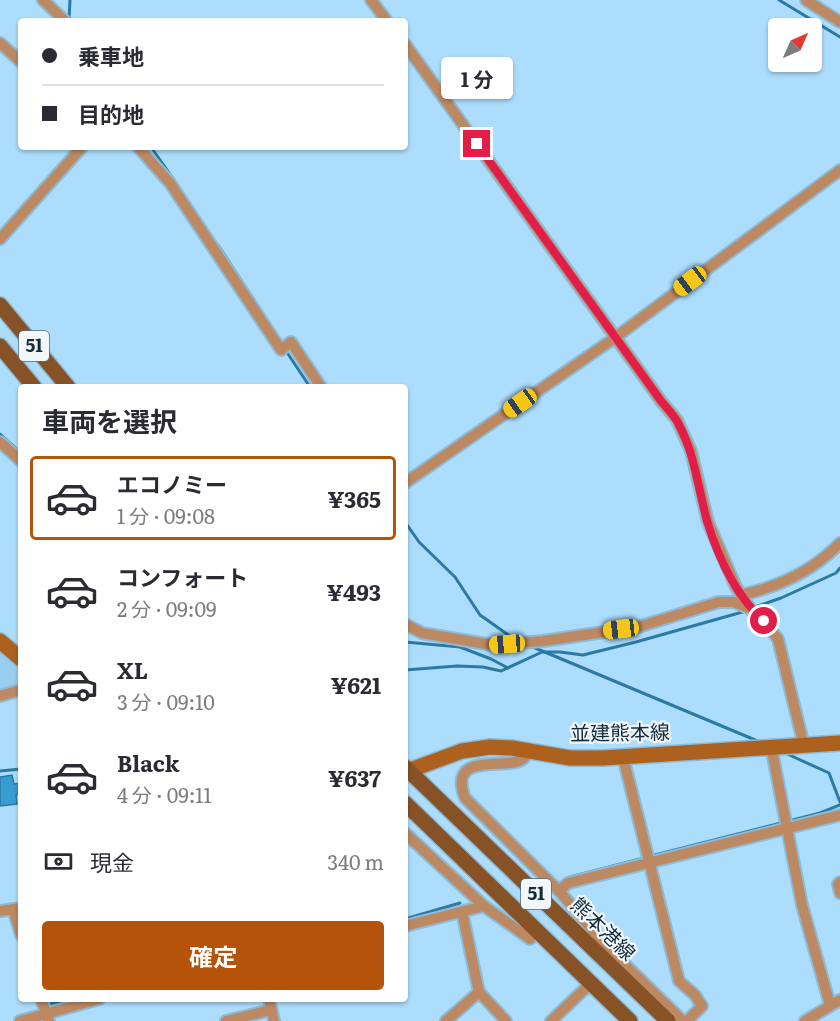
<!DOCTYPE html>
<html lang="ja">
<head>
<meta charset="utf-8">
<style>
  :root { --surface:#fff; --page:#f2f2f3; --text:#2b2b33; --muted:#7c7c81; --line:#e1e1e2; --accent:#b45309 }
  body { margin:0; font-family:Literata,"Noto Sans JP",serif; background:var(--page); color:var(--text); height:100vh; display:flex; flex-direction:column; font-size:22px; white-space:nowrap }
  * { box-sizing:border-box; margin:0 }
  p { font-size:20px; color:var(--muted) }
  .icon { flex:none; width:33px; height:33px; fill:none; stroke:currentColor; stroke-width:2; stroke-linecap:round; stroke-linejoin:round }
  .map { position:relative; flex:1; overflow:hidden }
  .details { position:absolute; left:18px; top:384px; width:390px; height:618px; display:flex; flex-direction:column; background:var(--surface); border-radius:6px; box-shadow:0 2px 4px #0004 }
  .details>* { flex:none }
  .banner { position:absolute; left:18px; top:18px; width:390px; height:132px; border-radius:6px; box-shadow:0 2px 4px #0004; display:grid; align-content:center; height:132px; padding:0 24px; background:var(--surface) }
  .needle { width:39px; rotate:45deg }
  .controls { position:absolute; left:768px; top:18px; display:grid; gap:12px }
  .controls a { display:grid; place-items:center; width:54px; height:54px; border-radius:6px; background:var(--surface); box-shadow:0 2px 4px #0004; font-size:30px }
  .end { position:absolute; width:27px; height:27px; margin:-14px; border:8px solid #e11d48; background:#fff; box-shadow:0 0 0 3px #fff }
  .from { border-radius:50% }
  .bubble { position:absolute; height:42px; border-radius:6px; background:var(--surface); box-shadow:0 2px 4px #0004; font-size:20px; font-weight:700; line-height:42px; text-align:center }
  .car { position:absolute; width:18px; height:36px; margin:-18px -9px; border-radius:8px; box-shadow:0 0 4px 2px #0007; background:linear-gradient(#f5c518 24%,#345 0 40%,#f5c518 0 76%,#345 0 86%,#f5c518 0) }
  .banner b { display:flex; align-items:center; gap:21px; height:57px; font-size:22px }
  .banner b+b { border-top:2px solid var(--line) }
  .banner i { width:15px; height:15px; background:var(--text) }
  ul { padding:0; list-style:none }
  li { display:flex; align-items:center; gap:18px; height:84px; margin:0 12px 9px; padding:0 12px; border:3px solid transparent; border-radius:6px }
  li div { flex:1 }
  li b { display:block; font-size:22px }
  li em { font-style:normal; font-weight:700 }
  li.active { border-color:var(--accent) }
  li>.icon { width:54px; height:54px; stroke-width:1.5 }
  h2 { padding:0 24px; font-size:27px; line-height:72px }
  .pay { display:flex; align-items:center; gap:15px; height:66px; padding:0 24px; font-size:22px }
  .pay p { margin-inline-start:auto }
  .cta { display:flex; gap:12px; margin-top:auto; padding:12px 24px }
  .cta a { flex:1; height:69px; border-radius:6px; background:var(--accent); color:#fff; font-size:24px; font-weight:700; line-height:69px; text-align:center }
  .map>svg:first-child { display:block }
</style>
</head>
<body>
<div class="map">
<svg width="840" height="1021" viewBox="0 0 840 1021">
  <rect width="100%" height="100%" fill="#acddfc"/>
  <polygon fill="#98ceef" points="0,649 21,667 21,684 0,691"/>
  <polygon fill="#369cd2" stroke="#2b7aa4" stroke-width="1.5" points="12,775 14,784 21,783 21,793 16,795 17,804 0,806 0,777"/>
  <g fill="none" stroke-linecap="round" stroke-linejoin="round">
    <g stroke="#2b7aa4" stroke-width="3">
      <polyline points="779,0 840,37"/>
      <polyline points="69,19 70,0"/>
      <polyline points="151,147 174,180"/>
      <polyline points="218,245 254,300"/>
      <polyline points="286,351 310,387"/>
      <polyline points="0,434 21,453"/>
      <polyline points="405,522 419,542 455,577 480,615 514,639"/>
      <polyline points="752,608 781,598 836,573 840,568"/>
      <polyline points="405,642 460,647 491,659 508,668"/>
      <polyline points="528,645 760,742"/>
      <polyline points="405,670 457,666 483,667 501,671 542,652 560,652 583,655 636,642 746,611"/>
      <polyline points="785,753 829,773 840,802"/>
      <polyline points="0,771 21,769"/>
      <polyline points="651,856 820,813 840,805"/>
      <polyline points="570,877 644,858"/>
      <polyline points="405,919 460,903"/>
      <polyline points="50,1004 73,999"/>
    </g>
    <defs>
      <g id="street">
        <polyline points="43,0 65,21"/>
        <polyline points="371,0 387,21"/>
        <polyline points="806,0 840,22"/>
        <polyline points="0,43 21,62"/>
        <polyline points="405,44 661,401 677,420 691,451 708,522 736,587 751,610 764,621 778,639 804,746"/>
        <polyline points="138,147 170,183 281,350 291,342 321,387"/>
        <polyline points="0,239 82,147"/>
        <polyline points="0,442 21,461"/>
        <polyline points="405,483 616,337 840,170"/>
        <path d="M741 595C778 587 814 570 840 543"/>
        <polyline points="405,624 422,633 492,645 543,641 638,627 719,602 734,602 749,608"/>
        <polyline points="0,696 21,690"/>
        <polyline points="771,746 802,905 830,1005"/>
        <path d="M530 751C526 756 522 761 516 762 493 767 449 756 465 798L559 891 609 949 683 1021"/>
        <polyline points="623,757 679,981 695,995 702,1006 687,1021"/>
        <polyline points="405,833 484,906 530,939"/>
        <polyline points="840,882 838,884 840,893"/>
        <polyline points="559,891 568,883 840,815"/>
        <polyline points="13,909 21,935"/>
        <polyline points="0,911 21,908"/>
        <polyline points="462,912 479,992 506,1021"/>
        <polyline points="405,926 484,906"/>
        <polyline points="41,999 49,1021"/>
        <polyline points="269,999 274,1021"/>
        <polyline points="20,1021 99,999"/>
        <polyline points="226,1021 271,1010"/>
        <polyline points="446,1021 479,992"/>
        <polyline points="551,1021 591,983"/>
        <polyline points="805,1021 840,1000"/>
      </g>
      <g id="secondary">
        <polyline points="0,641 21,659"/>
        <polyline points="405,772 462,751 490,747 512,748 570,758 603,758 840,743"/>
      </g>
      <g id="primary">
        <polyline points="0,305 68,387"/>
        <polyline points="0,346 34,387"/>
        <polyline points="405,767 668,1021"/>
        <polyline points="405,803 630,1021"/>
      </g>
    </defs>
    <use href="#street" stroke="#8dbad5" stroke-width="14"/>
    <use href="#secondary" stroke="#8dbad5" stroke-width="18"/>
    <use href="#primary" stroke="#8dbad5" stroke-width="18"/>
    <use href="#street" stroke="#bd8963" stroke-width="10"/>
    <use href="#secondary" stroke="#ac611f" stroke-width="15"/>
    <use href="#primary" stroke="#885227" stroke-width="15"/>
  </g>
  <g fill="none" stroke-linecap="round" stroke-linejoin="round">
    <path stroke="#e11d48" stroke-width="8" d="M477 144 661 401C667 408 674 415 678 423 695 454 698 488 707 521 718 557 736 596 764 621"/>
  </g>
  <g text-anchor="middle" stroke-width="4.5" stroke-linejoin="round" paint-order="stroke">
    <g fill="#f1f7fb" stroke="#556974" stroke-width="1.5">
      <rect x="19" y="331" width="30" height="30" rx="4.5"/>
      <rect x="521" y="879" width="30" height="30" rx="4.5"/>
    </g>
    <g font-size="18" font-weight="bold" fill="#122c3a">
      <text x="34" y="352">51</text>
      <text x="536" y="900">51</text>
    </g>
    <g font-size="20" fill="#122c3a" stroke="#f1f7fb">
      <text transform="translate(620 733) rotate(-1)" y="7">並建熊本線</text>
      <text transform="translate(603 929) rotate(44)" y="7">熊本港線</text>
    </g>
  </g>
</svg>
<div class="controls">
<a><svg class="needle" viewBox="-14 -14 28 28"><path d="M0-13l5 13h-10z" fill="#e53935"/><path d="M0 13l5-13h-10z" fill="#7c7c81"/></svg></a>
</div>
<i class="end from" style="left:764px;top:621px"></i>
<i class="end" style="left:477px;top:144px"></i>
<div class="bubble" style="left:441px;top:57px;width:72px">1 分</div>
<i class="car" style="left:690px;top:281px;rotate:233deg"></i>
<i class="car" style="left:520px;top:403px;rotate:235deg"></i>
<i class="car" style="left:621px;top:629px;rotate:263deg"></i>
<i class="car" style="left:507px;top:644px;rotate:266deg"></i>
<div class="banner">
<b><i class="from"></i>乗車地</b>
<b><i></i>目的地</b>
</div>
<section class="details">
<h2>車両を選択</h2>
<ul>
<li class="active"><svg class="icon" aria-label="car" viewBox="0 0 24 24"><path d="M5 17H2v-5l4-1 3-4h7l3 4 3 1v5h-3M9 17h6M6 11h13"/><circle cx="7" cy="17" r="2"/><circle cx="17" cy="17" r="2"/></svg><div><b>エコノミー</b><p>1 分 · 09:08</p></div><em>¥365</em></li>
<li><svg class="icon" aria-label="car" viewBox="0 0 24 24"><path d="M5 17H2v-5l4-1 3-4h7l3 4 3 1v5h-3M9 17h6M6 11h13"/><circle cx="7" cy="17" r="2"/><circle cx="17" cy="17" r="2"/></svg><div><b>コンフォート</b><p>2 分 · 09:09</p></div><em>¥493</em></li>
<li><svg class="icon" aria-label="car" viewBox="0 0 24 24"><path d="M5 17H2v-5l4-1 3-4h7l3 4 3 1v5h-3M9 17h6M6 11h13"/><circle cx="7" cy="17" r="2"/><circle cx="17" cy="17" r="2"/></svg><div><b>XL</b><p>3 分 · 09:10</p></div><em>¥621</em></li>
<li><svg class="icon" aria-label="car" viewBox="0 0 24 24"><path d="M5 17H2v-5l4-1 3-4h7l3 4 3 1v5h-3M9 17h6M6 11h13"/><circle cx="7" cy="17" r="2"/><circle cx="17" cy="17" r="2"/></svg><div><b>Black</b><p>4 分 · 09:11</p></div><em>¥637</em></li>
</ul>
<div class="pay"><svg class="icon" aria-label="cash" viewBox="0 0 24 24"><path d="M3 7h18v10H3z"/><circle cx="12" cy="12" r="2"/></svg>現金<p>340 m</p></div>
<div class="cta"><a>確定</a></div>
</section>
</div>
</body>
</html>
